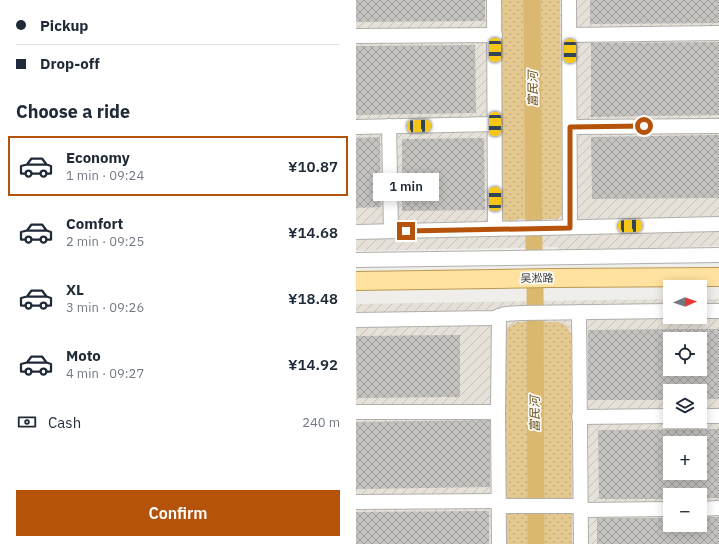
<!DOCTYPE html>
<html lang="en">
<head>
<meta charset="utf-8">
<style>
  :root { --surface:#fff; --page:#f2f2f3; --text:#1f2937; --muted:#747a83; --line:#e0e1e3; --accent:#b45309 }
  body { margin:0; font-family:"IBM Plex Sans","Noto Sans SC",sans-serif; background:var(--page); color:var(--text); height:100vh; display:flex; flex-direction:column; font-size:15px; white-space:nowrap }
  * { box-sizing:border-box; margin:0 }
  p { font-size:13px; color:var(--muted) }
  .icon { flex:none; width:22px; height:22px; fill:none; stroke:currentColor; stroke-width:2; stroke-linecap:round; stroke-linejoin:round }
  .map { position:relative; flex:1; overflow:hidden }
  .panel { display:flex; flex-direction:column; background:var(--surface); width:356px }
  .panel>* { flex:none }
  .top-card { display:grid; align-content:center; height:88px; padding:0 16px; background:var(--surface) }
  .needle { width:26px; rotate:88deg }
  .buttons { position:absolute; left:307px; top:280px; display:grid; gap:8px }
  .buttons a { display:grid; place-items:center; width:44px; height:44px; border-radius:0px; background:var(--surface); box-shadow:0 2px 10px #0003; font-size:20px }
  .end { position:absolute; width:18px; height:18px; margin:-9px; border:5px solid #b45309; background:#fff; box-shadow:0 0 0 2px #fff }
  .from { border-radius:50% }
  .bubble { position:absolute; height:28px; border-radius:0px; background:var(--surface); box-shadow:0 2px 10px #0003; font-size:13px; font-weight:600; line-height:28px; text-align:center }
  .car { position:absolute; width:12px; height:24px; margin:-12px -6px; border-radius:5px; box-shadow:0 0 3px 1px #0007; background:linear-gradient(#f5c518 24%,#345 0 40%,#f5c518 0 76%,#345 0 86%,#f5c518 0) }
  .top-card b { display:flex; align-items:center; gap:14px; height:38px; font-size:15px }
  .top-card b+b { border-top:1px solid var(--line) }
  .top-card i { width:10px; height:10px; background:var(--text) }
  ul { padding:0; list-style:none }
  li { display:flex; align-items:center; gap:12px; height:60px; margin:0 8px 6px; padding:0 8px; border:2px solid transparent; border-radius:0px }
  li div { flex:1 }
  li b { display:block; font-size:15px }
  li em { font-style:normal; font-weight:600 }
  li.on { border-color:var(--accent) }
  li>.icon { width:36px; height:36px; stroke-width:1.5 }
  h2 { padding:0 16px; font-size:18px; line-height:48px }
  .pay { display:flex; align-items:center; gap:10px; height:44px; padding:0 16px; font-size:15px }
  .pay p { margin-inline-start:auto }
  .cta { display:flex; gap:8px; margin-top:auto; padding:8px 16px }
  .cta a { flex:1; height:46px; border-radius:0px; background:var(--accent); color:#fff; font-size:16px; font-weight:600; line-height:46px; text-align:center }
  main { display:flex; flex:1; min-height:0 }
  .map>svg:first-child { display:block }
</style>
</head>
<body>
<main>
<section class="panel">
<div class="top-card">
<b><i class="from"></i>Pickup</b>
<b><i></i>Drop-off</b>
</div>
<h2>Choose a ride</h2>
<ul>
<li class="on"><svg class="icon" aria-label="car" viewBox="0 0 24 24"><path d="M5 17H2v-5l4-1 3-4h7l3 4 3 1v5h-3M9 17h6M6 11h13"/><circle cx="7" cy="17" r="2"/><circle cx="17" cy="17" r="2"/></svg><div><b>Economy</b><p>1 min · 09:24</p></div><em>¥10.87</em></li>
<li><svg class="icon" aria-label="car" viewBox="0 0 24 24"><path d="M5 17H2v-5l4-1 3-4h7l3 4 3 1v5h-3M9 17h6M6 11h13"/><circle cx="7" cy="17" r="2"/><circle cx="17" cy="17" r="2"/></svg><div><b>Comfort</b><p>2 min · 09:25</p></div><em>¥14.68</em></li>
<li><svg class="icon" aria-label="car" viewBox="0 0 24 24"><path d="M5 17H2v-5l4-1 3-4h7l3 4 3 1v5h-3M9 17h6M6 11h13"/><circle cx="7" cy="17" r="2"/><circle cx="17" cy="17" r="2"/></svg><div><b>XL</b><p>3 min · 09:26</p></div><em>¥18.48</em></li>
<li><svg class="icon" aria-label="car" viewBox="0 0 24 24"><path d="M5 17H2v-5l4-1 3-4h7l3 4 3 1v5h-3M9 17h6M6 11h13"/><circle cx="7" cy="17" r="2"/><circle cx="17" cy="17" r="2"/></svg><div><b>Moto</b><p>4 min · 09:27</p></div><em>¥14.92</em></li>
</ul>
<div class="pay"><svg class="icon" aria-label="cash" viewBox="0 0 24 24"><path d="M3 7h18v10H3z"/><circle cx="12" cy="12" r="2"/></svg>Cash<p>240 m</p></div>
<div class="cta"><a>Confirm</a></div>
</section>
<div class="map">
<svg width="363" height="544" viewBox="0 0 363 544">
  <defs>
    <pattern id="industrial-furrows" width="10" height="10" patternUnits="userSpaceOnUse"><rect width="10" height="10" fill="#e6e1d8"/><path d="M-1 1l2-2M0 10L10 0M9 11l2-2" fill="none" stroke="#c6c2ba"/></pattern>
    <pattern id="grass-dots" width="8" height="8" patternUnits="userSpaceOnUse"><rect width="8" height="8" fill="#e3c890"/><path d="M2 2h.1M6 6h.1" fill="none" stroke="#c4ac7d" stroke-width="1.8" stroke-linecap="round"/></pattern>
    <pattern id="building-cross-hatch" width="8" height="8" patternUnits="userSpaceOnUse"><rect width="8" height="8" fill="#c4c3c0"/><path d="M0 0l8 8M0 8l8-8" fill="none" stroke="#a09f9d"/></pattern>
  </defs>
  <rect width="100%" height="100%" fill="#efeeeb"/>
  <g fill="url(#industrial-furrows)" fill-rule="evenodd">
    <polygon points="0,0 363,0 363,246 203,251 202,247 0,251"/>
    <path d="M314 299V317H344V299H363V544H0V304ZM314 339H344V369H314ZM314 391H344V421H314ZM314 443H344V473H314ZM314 495H344V525H314Z"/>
  </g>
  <g fill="url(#grass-dots)">
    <polygon points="145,0 204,0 206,214 201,219 160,219 159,223 146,219"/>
    <polygon points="161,322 203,322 211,326 215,334 216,544 150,544 149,331 152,328"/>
  </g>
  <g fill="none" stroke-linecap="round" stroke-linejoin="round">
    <g stroke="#dab86f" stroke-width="17">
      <polyline points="176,0 178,251"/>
      <polyline points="179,284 180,544"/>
    </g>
  </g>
  <g fill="url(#building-cross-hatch)" fill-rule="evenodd">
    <polygon points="0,0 129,0 129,21 0,22"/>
    <polygon points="234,0 363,0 363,23 234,24"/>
    <polygon points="363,42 363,115 235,117 235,43"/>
    <polygon points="119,45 120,113 0,115 0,46"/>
    <polygon points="363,135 363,198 236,199 235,137"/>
    <polygon points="24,137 25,207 0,208 0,138"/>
    <polygon points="128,138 129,210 46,211 46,139"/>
    <path d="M317 329H363V399H344V391H314V400H232V330ZM314 339H344V369H314Z"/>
    <polygon points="104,335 104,397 1,398 0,336"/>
    <polygon points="134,420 134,487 0,489 0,422"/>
    <path d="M363 429V498H344V495H314V499H243L242 430ZM314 443H344V473H314Z"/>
    <polygon points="133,511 133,544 0,544 0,512"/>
    <polygon points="344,517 363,517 363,544 241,544 241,518 314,518 314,525 344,525"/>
  </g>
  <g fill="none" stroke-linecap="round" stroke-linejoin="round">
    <defs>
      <g id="minor">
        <polyline points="138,0 139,229"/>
        <polyline points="213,0 214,227"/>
        <polyline points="213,35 363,33"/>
        <polyline points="0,36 139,35"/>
        <polyline points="33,126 35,231"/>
        <polyline points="0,127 139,124"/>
        <polyline points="214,127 363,126"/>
        <polyline points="0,232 363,224"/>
        <polyline points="0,260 363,255"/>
        <polyline points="344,311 363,311"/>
        <polyline points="223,312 225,544"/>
        <polyline points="143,316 142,412 143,544"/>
        <polyline points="0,320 138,318 149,314 165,313 314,311"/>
        <polyline points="0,412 142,412"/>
        <polyline points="344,416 363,416"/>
        <polyline points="223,417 314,416"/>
        <polyline points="0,502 143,501"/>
        <polyline points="143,506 225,506"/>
        <polyline points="344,509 363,508"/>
        <polyline points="225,510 314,509"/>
      </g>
      <polyline id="major" points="0,281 195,278 363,277"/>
    </defs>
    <use href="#minor" stroke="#b0afac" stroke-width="16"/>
    <use href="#major" stroke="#b99951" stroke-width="20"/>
    <use href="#minor" stroke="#fff" stroke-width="14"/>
    <use href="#major" stroke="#ffe29f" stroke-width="18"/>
  </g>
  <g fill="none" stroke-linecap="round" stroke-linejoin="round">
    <polyline stroke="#b45309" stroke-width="5" points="50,231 214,228 214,127 288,126"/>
  </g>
  <g text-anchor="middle" stroke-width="3.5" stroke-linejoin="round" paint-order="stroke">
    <g font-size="11" fill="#383736" stroke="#fdfbf8">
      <text transform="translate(181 278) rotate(-1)" y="4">吴淞路</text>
    </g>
    <g font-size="12" font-style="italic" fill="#6a531c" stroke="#fdfbf8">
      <text transform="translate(177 89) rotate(-90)" y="4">富民河</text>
      <text transform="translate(179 414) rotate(-90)" y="4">富民河</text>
    </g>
  </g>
</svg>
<div class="buttons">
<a><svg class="needle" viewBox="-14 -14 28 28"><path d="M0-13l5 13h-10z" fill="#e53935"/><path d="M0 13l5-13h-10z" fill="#747a83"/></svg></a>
<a><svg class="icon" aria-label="locate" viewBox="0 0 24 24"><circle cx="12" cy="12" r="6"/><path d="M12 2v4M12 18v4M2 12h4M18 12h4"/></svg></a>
<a><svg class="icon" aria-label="layers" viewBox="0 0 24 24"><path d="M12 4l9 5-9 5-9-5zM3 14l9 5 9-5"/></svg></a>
<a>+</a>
<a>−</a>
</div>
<i class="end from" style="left:288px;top:126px"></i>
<i class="end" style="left:50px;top:231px"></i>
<div class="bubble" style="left:17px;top:173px;width:66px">1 min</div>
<i class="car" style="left:139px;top:50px;rotate:180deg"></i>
<i class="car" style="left:214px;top:51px;rotate:180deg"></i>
<i class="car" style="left:139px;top:124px;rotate:180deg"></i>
<i class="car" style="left:63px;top:126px;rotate:88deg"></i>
<i class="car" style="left:139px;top:199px;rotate:0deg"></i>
<i class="car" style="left:274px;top:226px;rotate:88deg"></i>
</div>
</main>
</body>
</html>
